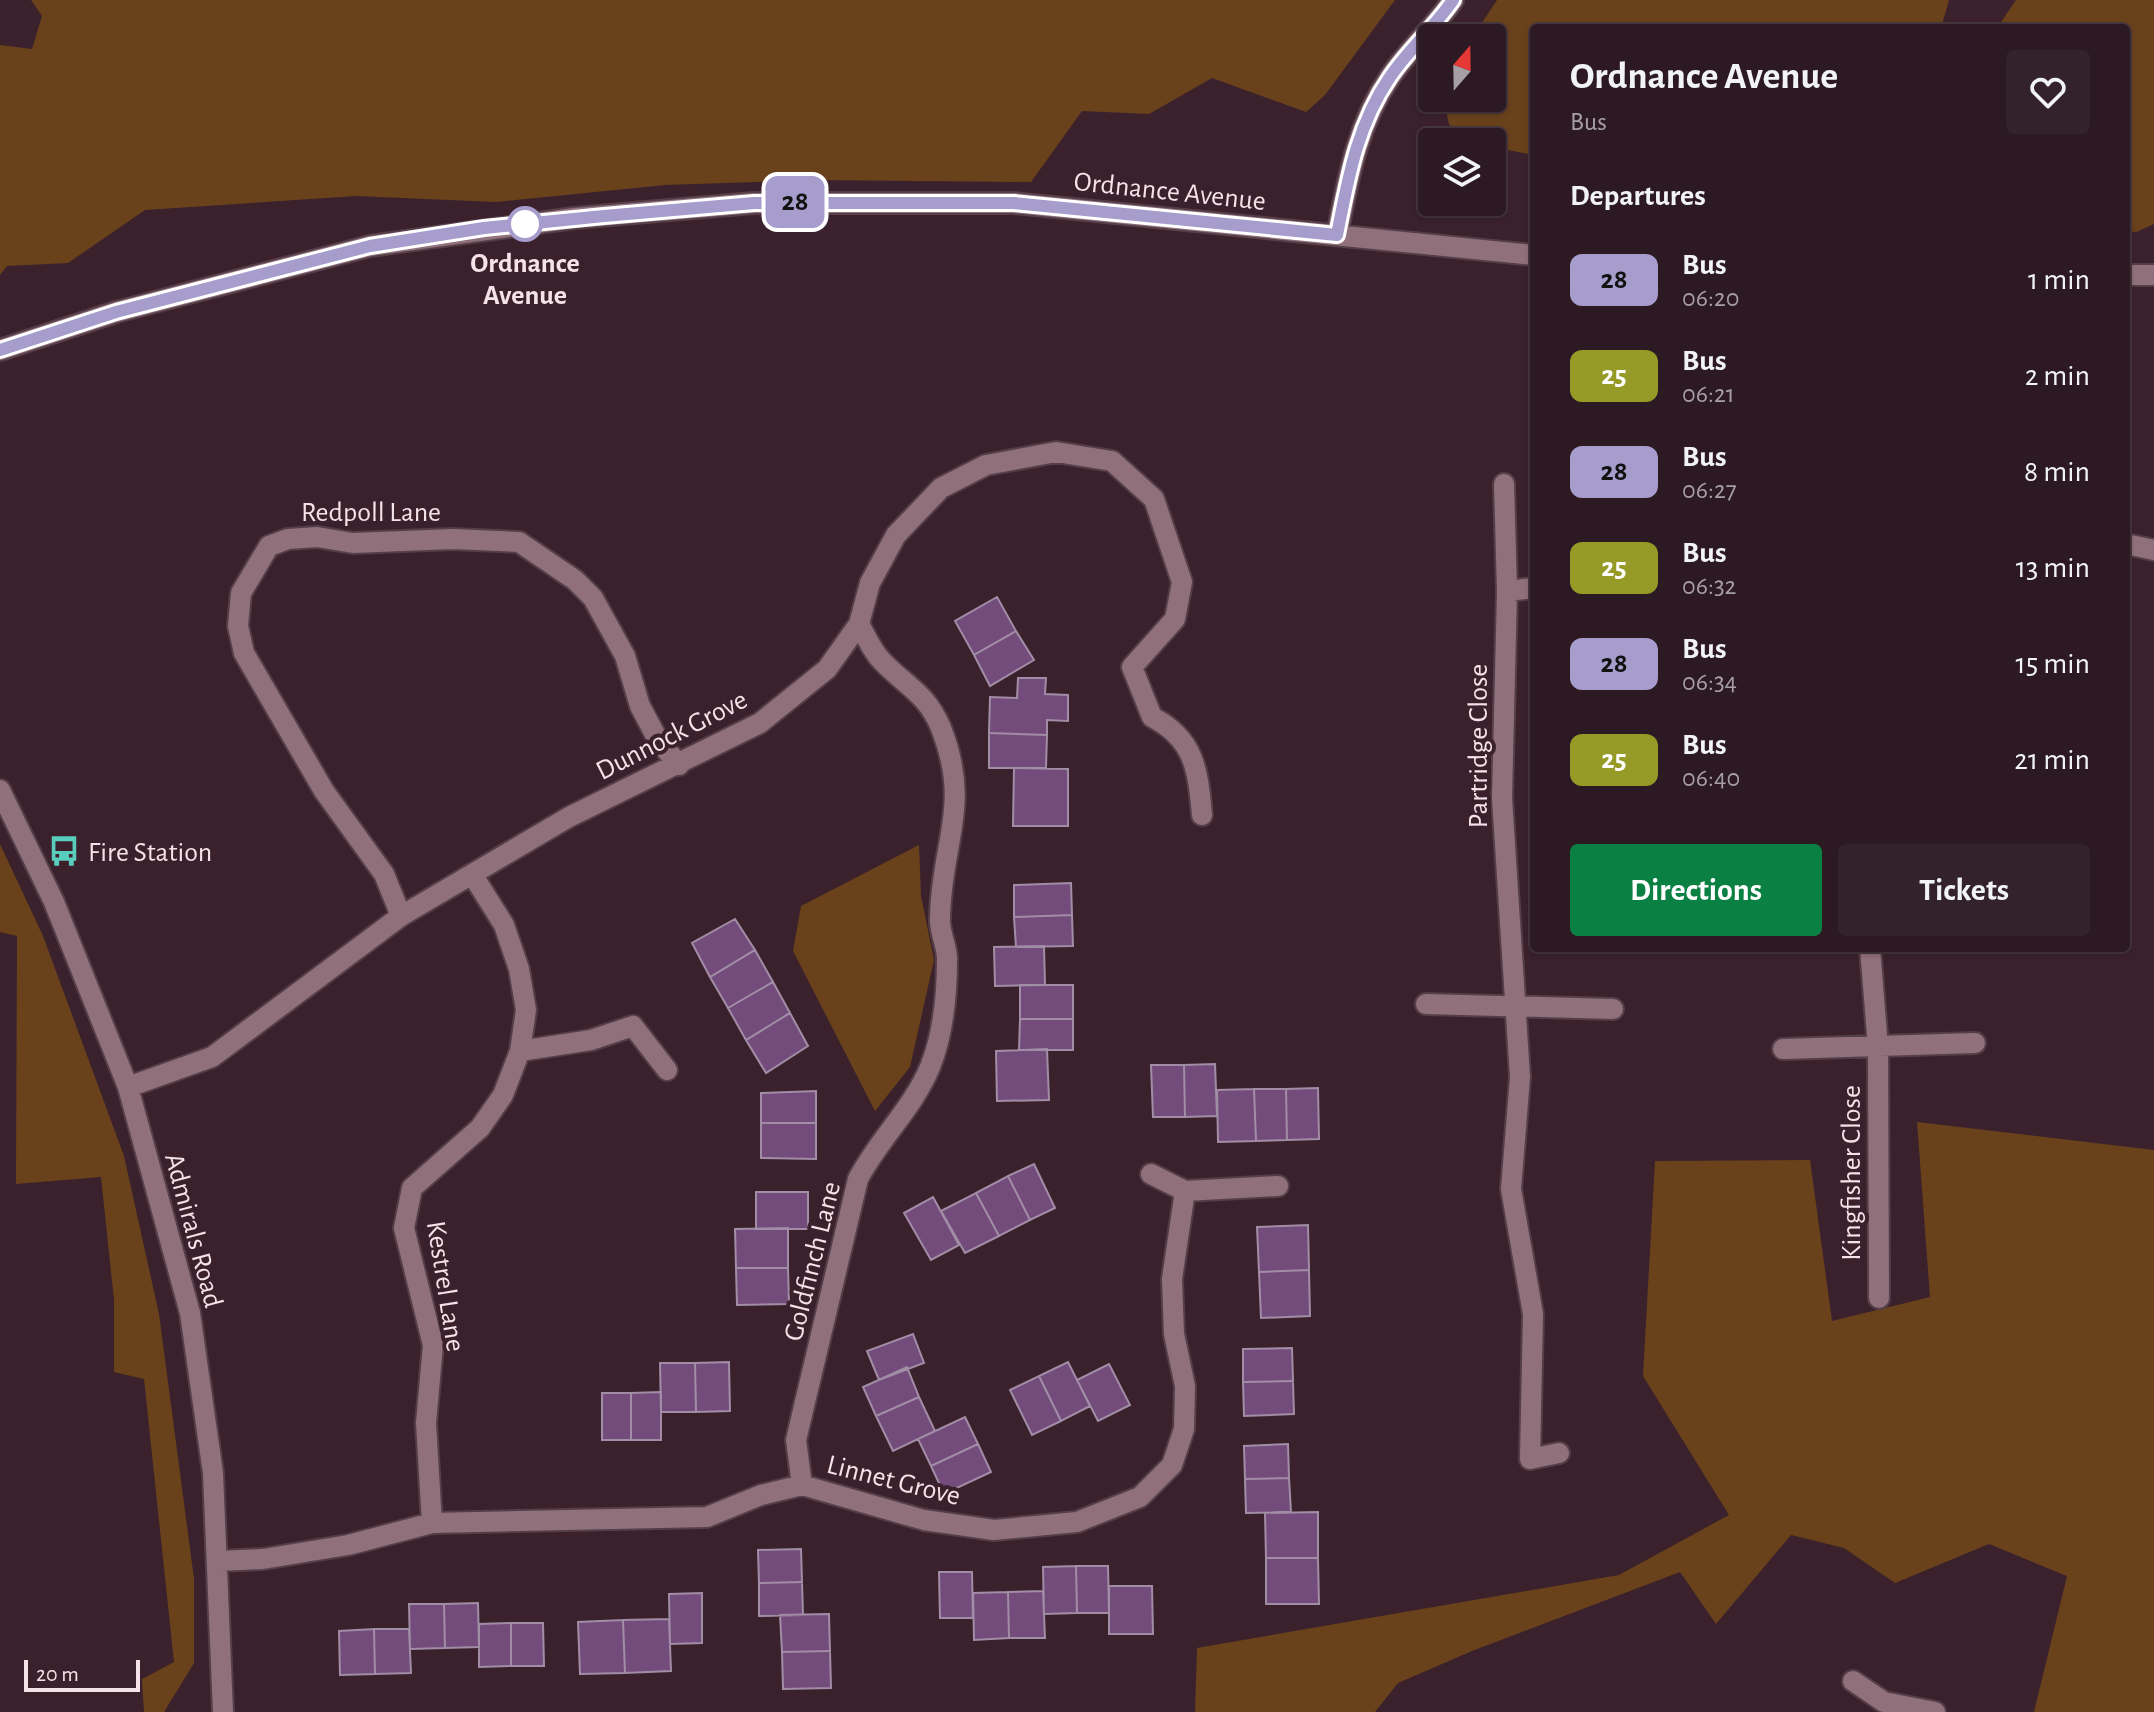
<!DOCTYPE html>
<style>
:root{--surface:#2c1921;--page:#34222a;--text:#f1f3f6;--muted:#a6a0a5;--line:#48383f;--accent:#0b8043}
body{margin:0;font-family:"Alegreya Sans",sans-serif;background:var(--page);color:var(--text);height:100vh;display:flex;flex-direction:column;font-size:30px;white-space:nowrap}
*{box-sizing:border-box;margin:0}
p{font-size:26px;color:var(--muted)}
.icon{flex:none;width:44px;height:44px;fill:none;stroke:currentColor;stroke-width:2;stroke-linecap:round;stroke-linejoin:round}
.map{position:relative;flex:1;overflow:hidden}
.drawer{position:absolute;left:1530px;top:24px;width:600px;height:928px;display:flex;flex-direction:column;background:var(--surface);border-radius:8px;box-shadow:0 2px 6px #0004,0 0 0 2px var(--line)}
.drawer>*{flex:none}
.badge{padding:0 16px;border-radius:12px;font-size:28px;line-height:52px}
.needle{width:52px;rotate:20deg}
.buttons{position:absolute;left:1418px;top:24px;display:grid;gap:16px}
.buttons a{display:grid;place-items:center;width:88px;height:88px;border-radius:8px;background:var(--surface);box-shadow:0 2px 6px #0004,0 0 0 2px var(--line);font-size:40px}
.scale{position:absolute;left:24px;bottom:20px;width:116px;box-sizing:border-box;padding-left:8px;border:4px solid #f5e3e9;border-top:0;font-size:22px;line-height:28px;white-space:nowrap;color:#f5e3e9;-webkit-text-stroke:6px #3b212c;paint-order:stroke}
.map>.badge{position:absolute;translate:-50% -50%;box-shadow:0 0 0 4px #fff}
h2{padding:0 40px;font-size:30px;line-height:72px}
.round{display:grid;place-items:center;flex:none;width:84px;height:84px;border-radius:8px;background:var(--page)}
.overview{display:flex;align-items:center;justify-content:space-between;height:136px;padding:0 40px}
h1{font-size:38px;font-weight:700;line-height:60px}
.action{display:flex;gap:16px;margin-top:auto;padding:16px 40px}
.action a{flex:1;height:92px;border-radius:8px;background:var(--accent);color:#fff;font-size:32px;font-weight:700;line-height:92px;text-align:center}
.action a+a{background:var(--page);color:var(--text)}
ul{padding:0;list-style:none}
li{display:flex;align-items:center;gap:24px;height:96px;padding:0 40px}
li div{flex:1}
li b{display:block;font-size:30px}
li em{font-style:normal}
li .badge{min-width:88px;font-weight:700;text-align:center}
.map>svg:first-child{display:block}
.green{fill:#69421c}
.building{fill:#734c7c;stroke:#a28da6;stroke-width:2}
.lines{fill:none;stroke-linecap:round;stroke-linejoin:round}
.minor-casing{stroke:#543e47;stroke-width:24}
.minor{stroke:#90707b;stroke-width:20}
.line-casing{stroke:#fff;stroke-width:18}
.line{stroke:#a69dcd;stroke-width:12}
.stop-dot{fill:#fff;stroke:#a69dcd;stroke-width:4}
.labels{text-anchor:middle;stroke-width:8;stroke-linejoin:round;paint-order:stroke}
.street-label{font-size:28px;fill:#f5e3e9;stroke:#3b212c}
.stop-label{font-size:28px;font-weight:bold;fill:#f5e3e9;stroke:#3b212c}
.poi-label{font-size:28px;fill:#f5e3e9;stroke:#3b212c;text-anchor:start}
</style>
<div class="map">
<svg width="2154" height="1712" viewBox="0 0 2154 1712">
<rect width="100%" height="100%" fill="#3b212c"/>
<path class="green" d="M 31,0 L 1395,0 L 1325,95 L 1306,112 L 1212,78 L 1149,114 L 1082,111 L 1031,182 L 815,180 L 665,185 L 496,202 L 356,196 L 145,210 L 68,263 L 7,266 L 0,275 L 0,45 L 32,49 L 42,16 Z
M 1497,0 L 1949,0 L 1941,28 L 1534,28 L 1534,155 L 1492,147 L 1492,142 L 1460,139 L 1449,124 L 1443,98 L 1492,98 L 1492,38 L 1472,38 Z
M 2016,0 L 2154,0 L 2154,224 L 2136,232 L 2126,231 L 2126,28 L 1997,28 Z
M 0,844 L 43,936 L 124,1156 L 159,1314 L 194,1579 L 194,1663 L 164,1712 L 144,1712 L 142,1679 L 174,1662 L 144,1379 L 114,1372 L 114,1300 L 101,1177 L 16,1184 L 17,936 L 0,932 Z
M 919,845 L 921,896 L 934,960 L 910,1067 L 875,1111 L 793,951 L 801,906 Z
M 1917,1122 L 2154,1150 L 2154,1712 L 2034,1712 L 2067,1576 L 1989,1544 L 1895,1583 L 1844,1548 L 1791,1535 L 1716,1624 L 1680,1572 L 1472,1651 L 1398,1683 L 1375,1712 L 1195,1712 L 1197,1648 L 1619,1575 L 1729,1515 L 1643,1376 L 1655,1161 L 1810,1160 L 1832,1321 L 1930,1297 Z"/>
<path class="building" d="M 997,597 L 1016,631 L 974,655 L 955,621 Z
M 1016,631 L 1034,660 L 990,686 L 974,655 Z
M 1018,678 L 1046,678 L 1045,694 L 1068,695 L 1068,721 L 1047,720 L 1047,735 L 989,733 L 990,697 L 1017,698 Z
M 989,733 L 1047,735 L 1046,768 L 989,768 Z
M 1014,768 L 1068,769 L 1068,826 L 1013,826 Z
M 1071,883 L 1072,915 L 1014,917 L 1014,885 Z
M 1072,915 L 1073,946 L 1016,947 L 1014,917 Z
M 735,919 L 755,950 L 710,977 L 692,943 Z
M 1044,946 L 1045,985 L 995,986 L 994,947 Z
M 755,950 L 773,982 L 728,1008 L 710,977 Z
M 773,982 L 790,1013 L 746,1040 L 728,1008 Z
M 1020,985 L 1073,985 L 1073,1019 L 1020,1019 Z
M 790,1013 L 808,1046 L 766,1073 L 746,1040 Z
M 1020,1019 L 1073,1019 L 1073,1050 L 1019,1050 Z
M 1047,1049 L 1049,1100 L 997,1101 L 996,1051 Z
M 1215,1064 L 1217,1116 L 1185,1117 L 1184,1065 Z
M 1151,1065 L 1184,1065 L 1185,1117 L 1153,1117 Z
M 1318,1088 L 1319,1139 L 1287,1140 L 1286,1089 Z
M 1254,1089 L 1256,1141 L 1218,1142 L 1217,1090 Z
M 1254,1089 L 1286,1089 L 1287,1140 L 1256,1141 Z
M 816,1091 L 816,1123 L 761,1123 L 761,1093 Z
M 761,1123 L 816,1123 L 816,1159 L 761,1158 Z
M 1034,1164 L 1055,1208 L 1030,1220 L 1008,1176 Z
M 1008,1176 L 1030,1220 L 999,1236 L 976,1193 Z
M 756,1192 L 808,1192 L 808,1229 L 756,1229 Z
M 976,1193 L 999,1236 L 965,1253 L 941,1211 Z
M 933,1197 L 959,1245 L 931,1260 L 904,1213 Z
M 1308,1225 L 1309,1270 L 1259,1272 L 1257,1227 Z
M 788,1228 L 788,1268 L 736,1268 L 735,1229 Z
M 736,1268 L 788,1268 L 789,1304 L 737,1305 Z
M 1309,1270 L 1310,1316 L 1261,1318 L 1259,1272 Z
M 913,1334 L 924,1363 L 879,1380 L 867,1351 Z
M 1292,1348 L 1293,1381 L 1243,1382 L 1243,1349 Z
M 729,1362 L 730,1411 L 696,1412 L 695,1363 Z
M 1068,1362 L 1090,1406 L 1061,1421 L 1039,1376 Z
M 660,1363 L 695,1363 L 696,1412 L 661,1412 Z
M 1109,1364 L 1130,1405 L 1098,1421 L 1077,1380 Z
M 907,1367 L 919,1397 L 876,1416 L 863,1387 Z
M 1039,1376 L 1061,1421 L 1032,1435 L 1010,1390 Z
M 1293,1381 L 1294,1414 L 1244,1416 L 1243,1382 Z
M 661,1392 L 661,1440 L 631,1440 L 631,1393 Z
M 602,1393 L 631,1393 L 631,1440 L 602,1440 Z
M 919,1397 L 935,1431 L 893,1451 L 876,1416 Z
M 965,1417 L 978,1444 L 931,1466 L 918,1439 Z
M 978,1444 L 991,1472 L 944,1494 L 931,1466 Z
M 1288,1444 L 1289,1478 L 1245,1479 L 1244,1446 Z
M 1289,1478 L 1291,1512 L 1246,1513 L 1245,1479 Z
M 1318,1512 L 1318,1558 L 1266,1558 L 1265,1513 Z
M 801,1549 L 802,1582 L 759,1583 L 758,1550 Z
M 1266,1558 L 1318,1558 L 1319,1604 L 1266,1604 Z
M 1076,1566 L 1077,1613 L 1044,1614 L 1043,1567 Z
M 1076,1566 L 1108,1566 L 1109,1613 L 1077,1613 Z
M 939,1572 L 972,1572 L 973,1618 L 940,1618 Z
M 802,1582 L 803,1615 L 759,1616 L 759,1583 Z
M 1109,1586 L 1152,1586 L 1153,1634 L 1109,1634 Z
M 1043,1591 L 1045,1638 L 1009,1638 L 1008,1592 Z
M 1008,1592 L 1009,1638 L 974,1640 L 973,1593 Z
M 702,1593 L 702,1643 L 670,1644 L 669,1594 Z
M 478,1603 L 479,1647 L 445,1648 L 444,1604 Z
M 409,1604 L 444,1604 L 445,1648 L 410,1649 Z
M 829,1614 L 830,1651 L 782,1652 L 780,1615 Z
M 669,1619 L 671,1671 L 625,1673 L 623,1620 Z
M 623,1620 L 625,1673 L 580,1674 L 578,1622 Z
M 511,1623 L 511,1666 L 479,1667 L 479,1624 Z
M 511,1623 L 543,1623 L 544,1666 L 511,1666 Z
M 374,1629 L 375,1674 L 340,1675 L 339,1631 Z
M 374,1629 L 409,1629 L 411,1673 L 375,1674 Z
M 830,1651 L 831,1688 L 783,1689 L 782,1652 Z"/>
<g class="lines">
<defs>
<path id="minor" d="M 1337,235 C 1348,179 1357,125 1390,77 C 1408,50 1434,28 1453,0
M 2126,275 L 2154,275
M 0,350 L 116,312 L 370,246 L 574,218 L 754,203 L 1014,203 L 1534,255
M 1504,484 L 1507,591 L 1502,798 L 1520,1077 L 1511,1189 L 1533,1314 L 1530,1459 L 1559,1453
M 2126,544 L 2154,550
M 1507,591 L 1534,588
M 0,790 L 54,902 L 128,1087 L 190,1313 L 213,1473 L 223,1712
M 401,916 L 384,874 L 324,791 L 244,653 L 238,626 L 241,593 L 269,546 L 288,539 L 317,537 L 353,543 L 453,539 L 519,542 L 575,580 L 593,598 L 625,656 L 640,706 L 658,740 L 679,765
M 1870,948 L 1878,1047 L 1879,1298
M 1426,1004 L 1613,1009
M 1783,1049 L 1975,1043
M 520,1051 L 591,1040 L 633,1026 L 667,1070
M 128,1087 L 212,1057 L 401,916 L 569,817 L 760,723 L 827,669 L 859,624 L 870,583 L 896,535 L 941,488 L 986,465 L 1056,452 L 1112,461 L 1154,499 L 1182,582 L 1175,619 L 1132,667 L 1152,717 C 1195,739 1198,771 1202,815
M 1151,1174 L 1185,1191 L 1278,1186
M 802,1485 L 796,1440 L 858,1179 C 879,1139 913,1108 930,1067 C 943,1035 947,993 947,959 C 947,945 939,932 940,918 C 941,842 972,807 941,728 C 926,692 904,685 881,660 C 872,651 866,636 859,624
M 432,1523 L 426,1423 L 433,1345 L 404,1228 L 412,1188 L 480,1128 L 503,1095 L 520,1051 L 526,1010 L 519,969 L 504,925 L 472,874
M 219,1561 L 263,1559 L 348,1545 L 432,1523 L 707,1517 L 761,1495 L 802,1485 L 924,1520 L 994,1530 L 1077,1522 L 1140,1497 L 1172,1465 L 1184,1429 L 1185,1386 L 1174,1334 L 1172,1279 L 1185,1191
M 1853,1681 L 1884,1702 L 1935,1712"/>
</defs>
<use href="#minor" class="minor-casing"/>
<use href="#minor" class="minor"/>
</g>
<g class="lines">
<defs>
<path id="line" d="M 0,350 L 116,312 L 370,246 L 484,228 L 604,216 L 754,203 L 1014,203 L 1337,235 C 1348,179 1357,125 1390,77 C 1408,50 1434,28 1453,0"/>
</defs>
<use href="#line" class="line-casing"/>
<use href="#line" class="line"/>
</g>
<defs>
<symbol id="bus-bare" viewBox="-9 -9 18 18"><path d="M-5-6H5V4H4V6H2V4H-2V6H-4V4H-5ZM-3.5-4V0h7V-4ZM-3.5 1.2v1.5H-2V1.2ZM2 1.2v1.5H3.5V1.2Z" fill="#59cebf" stroke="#3b212c" stroke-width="2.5" paint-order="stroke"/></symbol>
</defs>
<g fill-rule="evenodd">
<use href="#bus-bare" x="42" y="829" width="44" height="44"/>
</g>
<circle class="stop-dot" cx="525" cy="224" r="16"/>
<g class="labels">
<g class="street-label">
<text transform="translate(1170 190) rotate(6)" y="10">Ordnance Avenue</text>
<text x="371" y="521">Redpoll Lane</text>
<text transform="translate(671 734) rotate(-27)" y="10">Dunnock Grove</text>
<text transform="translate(1477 746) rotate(-90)" y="10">Partridge Close</text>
<text transform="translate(1850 1173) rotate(-90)" y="10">Kingfisher Close</text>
<text transform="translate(195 1230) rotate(75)" y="10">Admirals Road</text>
<text transform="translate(811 1261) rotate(-76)" y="10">Goldfinch Lane</text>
<text transform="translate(447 1286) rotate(81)" y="10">Kestrel Lane</text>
<text transform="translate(894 1479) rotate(14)" y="10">Linnet Grove</text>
</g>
<g class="stop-label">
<text x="525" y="272">Ordnance<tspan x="525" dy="32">Avenue</tspan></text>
</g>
<g class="poi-label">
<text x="88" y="861">Fire Station</text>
</g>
</g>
</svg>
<div class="buttons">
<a><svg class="needle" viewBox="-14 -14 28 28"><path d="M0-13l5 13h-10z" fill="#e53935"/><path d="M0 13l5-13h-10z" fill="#a6a0a5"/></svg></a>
<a><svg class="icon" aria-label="layers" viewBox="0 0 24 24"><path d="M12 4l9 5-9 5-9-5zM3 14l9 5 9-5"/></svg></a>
</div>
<div class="scale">20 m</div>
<b class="badge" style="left:795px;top:202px;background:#a69dcd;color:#111">28</b>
<section class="drawer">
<div class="overview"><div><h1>Ordnance Avenue</h1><p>Bus</p></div><a class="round"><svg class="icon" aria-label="heart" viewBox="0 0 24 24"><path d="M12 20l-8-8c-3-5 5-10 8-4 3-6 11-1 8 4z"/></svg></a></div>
<h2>Departures</h2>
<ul>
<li><span class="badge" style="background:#a69dcd;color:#111">28</span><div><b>Bus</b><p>06:20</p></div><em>1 min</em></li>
<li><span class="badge" style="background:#969a27;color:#fff">25</span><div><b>Bus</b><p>06:21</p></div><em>2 min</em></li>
<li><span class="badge" style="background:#a69dcd;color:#111">28</span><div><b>Bus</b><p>06:27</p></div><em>8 min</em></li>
<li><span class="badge" style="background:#969a27;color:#fff">25</span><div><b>Bus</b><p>06:32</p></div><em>13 min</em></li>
<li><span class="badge" style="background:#a69dcd;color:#111">28</span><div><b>Bus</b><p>06:34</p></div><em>15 min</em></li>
<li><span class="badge" style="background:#969a27;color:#fff">25</span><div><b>Bus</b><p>06:40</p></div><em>21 min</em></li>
</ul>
<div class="action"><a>Directions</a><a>Tickets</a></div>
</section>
</div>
